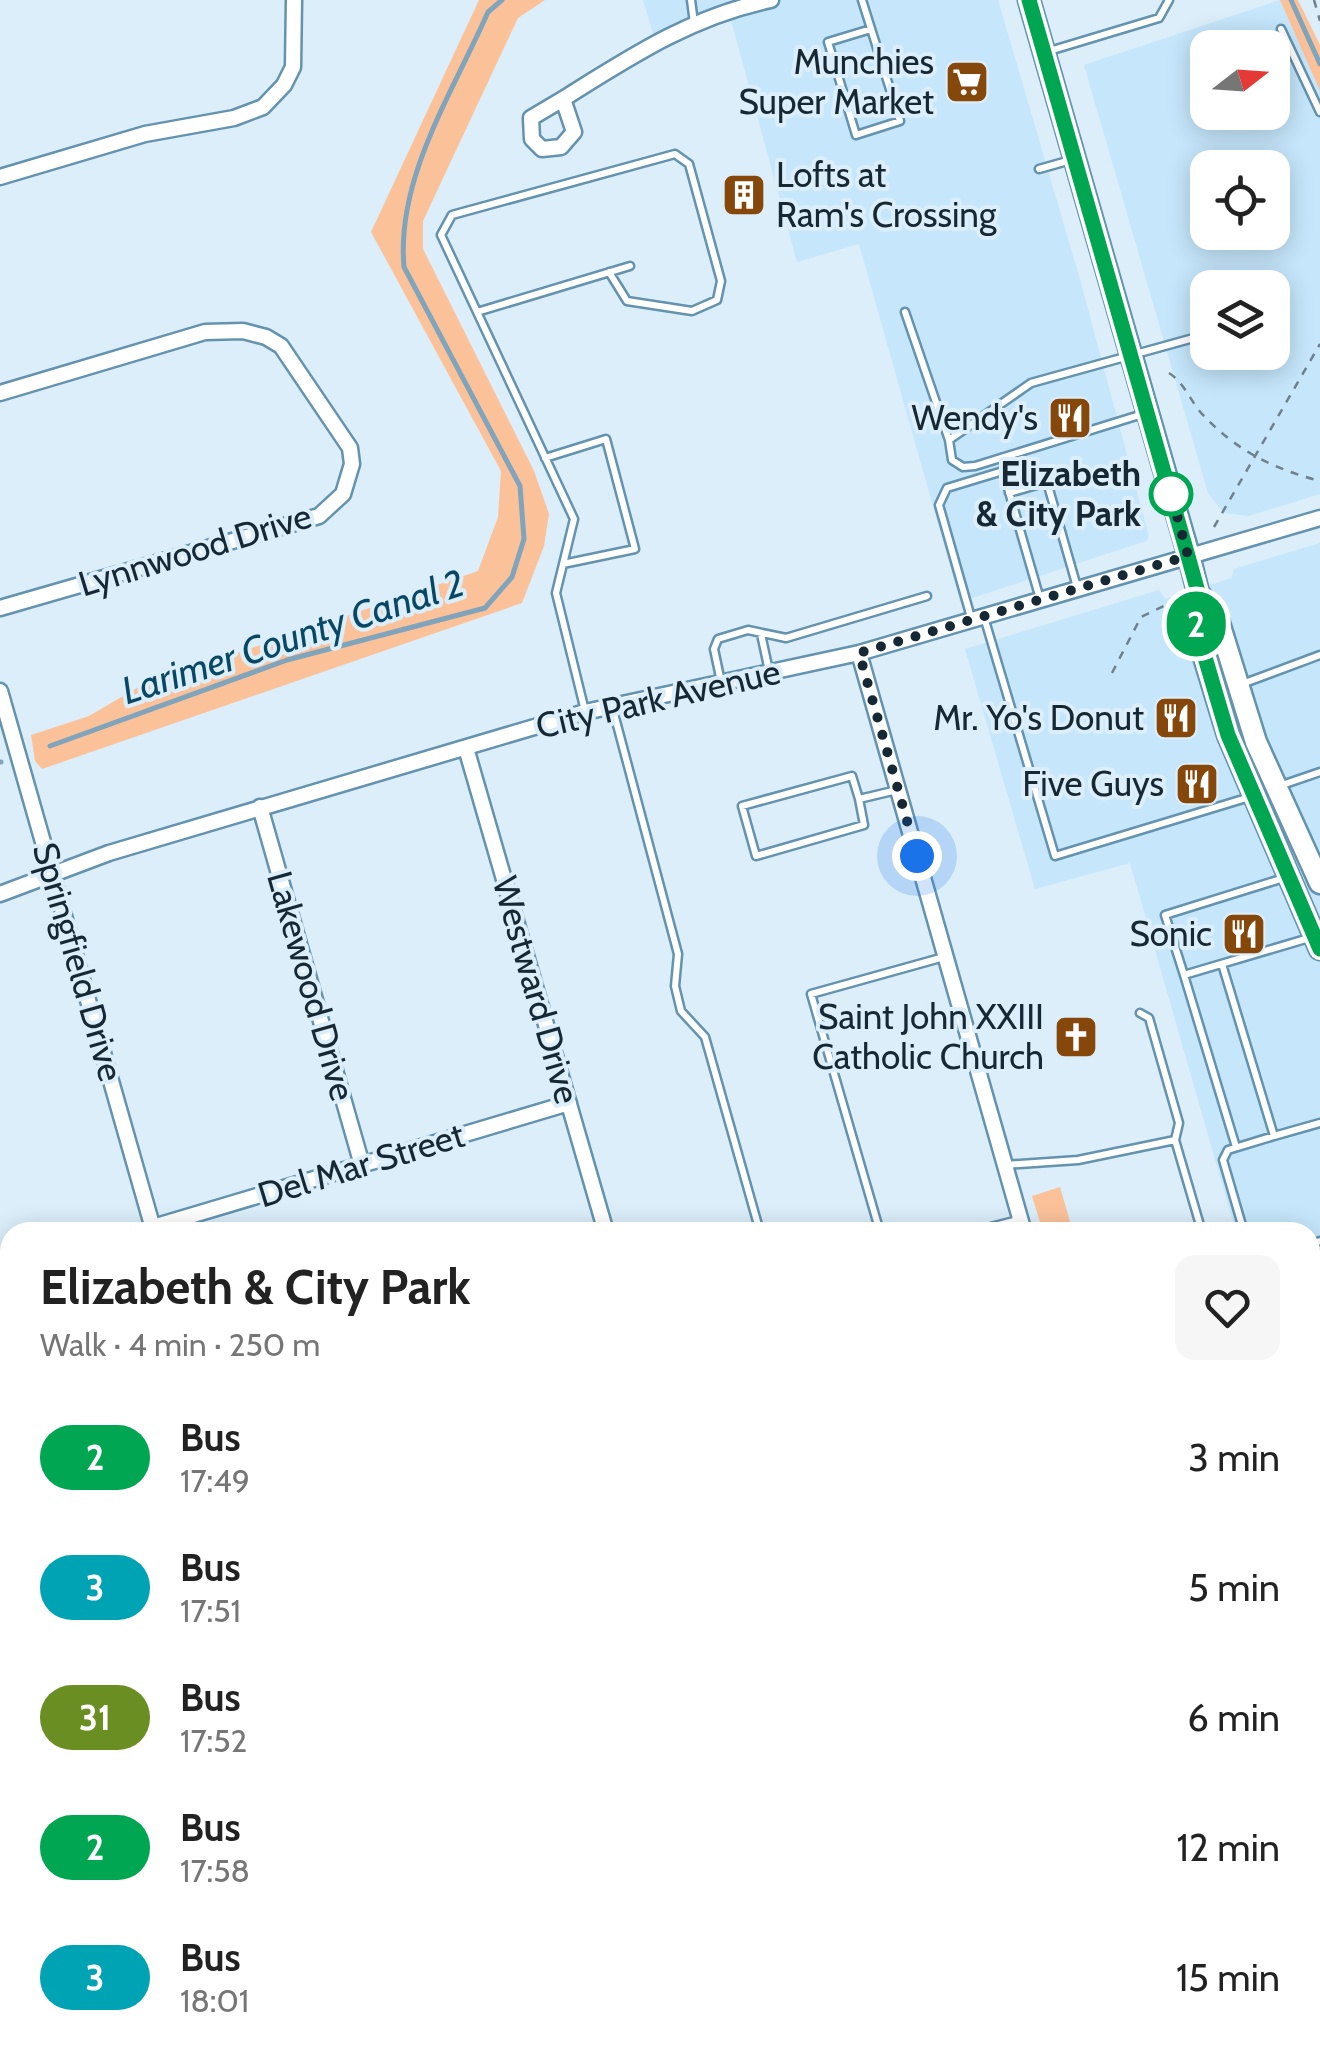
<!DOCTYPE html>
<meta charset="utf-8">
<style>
:root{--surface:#fff;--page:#f6f6f6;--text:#222;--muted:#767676}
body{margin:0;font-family:Cabin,sans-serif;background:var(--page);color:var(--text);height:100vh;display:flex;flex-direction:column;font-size:38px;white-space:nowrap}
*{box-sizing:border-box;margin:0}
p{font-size:32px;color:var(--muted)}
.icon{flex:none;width:55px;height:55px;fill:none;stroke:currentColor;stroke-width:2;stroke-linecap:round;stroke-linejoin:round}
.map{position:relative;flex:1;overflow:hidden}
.side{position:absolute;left:0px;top:1222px;width:1320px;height:842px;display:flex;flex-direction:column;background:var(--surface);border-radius:30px 30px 0 0;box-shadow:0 5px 25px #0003}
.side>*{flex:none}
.badge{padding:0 20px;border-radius:32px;font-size:35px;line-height:65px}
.needle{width:65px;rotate:73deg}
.fabs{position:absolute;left:1190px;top:30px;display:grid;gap:20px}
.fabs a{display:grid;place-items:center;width:100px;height:100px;border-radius:20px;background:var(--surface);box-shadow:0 5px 25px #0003;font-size:50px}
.you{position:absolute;width:50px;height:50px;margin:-25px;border:8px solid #fff;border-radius:50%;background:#1a73e8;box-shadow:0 0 0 15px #1a73e833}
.map>.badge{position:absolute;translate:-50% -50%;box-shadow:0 0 0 5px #fff}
.round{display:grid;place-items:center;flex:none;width:105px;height:105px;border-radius:20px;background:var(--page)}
.overview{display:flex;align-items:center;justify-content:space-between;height:170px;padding:0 40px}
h1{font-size:48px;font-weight:800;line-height:75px}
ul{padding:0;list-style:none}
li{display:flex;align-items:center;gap:30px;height:130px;padding:0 40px}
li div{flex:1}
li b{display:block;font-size:38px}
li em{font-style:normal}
li .badge{min-width:110px;font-weight:700;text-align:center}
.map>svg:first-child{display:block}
.built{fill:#c5e6fb;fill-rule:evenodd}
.green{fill:#fbc29a}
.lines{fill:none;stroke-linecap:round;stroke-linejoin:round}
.stream{stroke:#7fa4bb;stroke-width:5}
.service-casing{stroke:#6493af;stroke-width:11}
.minor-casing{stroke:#6493af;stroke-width:19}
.secondary-casing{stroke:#6493af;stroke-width:25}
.primary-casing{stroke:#6493af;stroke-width:28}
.path{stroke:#6e818d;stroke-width:2.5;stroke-dasharray:8 8;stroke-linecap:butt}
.service{stroke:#fff;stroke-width:6}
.minor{stroke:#fff;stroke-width:14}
.secondary{stroke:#fff;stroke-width:20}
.primary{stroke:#fff;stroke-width:22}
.line-casing{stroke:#fff;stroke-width:22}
.line{stroke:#00a651;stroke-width:15}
.walk{stroke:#152834;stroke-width:10;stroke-dasharray:0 18}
.stop-dot{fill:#fff;stroke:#00a651;stroke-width:5}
.labels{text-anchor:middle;stroke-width:8;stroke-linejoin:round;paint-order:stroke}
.poi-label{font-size:35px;fill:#152834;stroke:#dbeefa;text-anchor:end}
.stop-label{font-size:35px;font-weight:bold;fill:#152834;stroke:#dbeefa;text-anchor:end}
.street-label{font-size:35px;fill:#152834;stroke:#dbeefa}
.water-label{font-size:38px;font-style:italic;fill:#084866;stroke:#dbeefa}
</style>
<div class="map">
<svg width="1320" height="2064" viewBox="0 0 1320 2064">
<rect width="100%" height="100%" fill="#dbeefa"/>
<path class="built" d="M 643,0 L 998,0 L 1081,283 L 1149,537 L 1146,541 L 960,602 L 859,244 L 797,262 L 731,20 L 658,49 Z
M 1280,0 L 1320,91 L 1320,494 L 1249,516 L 1224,513 L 1208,493 L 1084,65 ZM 1208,48 L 1272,48 L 1272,112 L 1208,112 ZM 1208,168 L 1272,168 L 1272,232 L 1208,232 ZM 1208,288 L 1272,288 L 1272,352 L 1208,352 Z
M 1320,543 L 1320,1520 L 1310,1483 L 1310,1232 L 1236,1232 L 1130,863 L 1035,889 L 965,649 L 1159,590 L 1165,599 L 1232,578 L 1234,569 Z
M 1320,1617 L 1320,2064 L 558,2064 L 555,2055 L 1310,2055 L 1310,1620 Z"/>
<path class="green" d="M 479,0 L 545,0 L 518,18 L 423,221 L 423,249 L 534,471 L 549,514 L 544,546 L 522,603 L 42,769 L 35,761 L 31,735 L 89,716 L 140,686 L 478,571 L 498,517 L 501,471 L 371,232 Z
M 1280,0 L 1298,0 L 1320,45 L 1320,91 Z
M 1060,1187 L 1073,1232 L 1043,1232 L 1032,1196 Z
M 1320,1645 L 1320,2064 L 1100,2064 L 1097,2055 L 1310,2055 L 1310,1648 Z"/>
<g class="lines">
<path class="stream" d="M 1291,0 L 1320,64
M 50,746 L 287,660 L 485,608 L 512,577 L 524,539 L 520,486 L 404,267 C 396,178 453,92 488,12 L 502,0
M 0,762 L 1,762"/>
<defs>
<path id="service" d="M 691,0 L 694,23
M 862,0 L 900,121 L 856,135 L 828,42 L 871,29
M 1281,29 L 1320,112
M 1046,52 L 1159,18 L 1169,0
M 1039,169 L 1071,160
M 477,312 L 630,266
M 905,312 L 949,440
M 1146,413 L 975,466 L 963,467 L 952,460 L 949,440 L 1031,383 L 1208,334
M 545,458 L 606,439 L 635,549 L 563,564
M 1009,493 L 1047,482 L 1077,587
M 984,617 L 1055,856 L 1253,796
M 972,621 L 939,505 L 947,488 L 1003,471 L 1040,599
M 761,634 L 769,671
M 721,682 L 714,649 L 718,639 L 748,630 L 786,638 L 927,596
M 1242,684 L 1320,655
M 612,706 L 678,954 L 675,986 L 681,1011 L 705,1037 L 760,1232
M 585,711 L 556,593 L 574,519 L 441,235 L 452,215 L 675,154 L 689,164 L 721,281 L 717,300 L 692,311 L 627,301 L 609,272
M 1279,786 L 1320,772
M 859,799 L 864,825 L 756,856 L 742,806 L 852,776 L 859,799 L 897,790
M 1284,878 L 1165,915 L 1184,975 L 1309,938
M 1222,964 L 1274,1136 L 1320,1123
M 1184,975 L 1236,1147
M 1140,1013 L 1149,1018 L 1179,1123 L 1175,1140
M 1005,1165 L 1078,1160 L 1175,1140 L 1202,1232
M 880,1232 L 811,994 L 944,957
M 971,1232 L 1018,1220
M 1244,1232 L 1223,1160 L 1228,1150 L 1274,1136
M 1310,1244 L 1320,1241
M 1310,1459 L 1320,1493
M 1310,1543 L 1320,1540
M 0,1744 L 10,1746
M 0,1760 L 10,1746
M 83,2055 L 86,2064
M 1069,2055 L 1071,2064
M 340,2064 L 371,2055"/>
<path id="minor" d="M 563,99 C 630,57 692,16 771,0
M 563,99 L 574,132 L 561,147 L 542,149 L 532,139 L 531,118 Z
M 0,177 L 145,134 L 234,118 L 263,107 L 284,85 L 293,67 L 294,0
M 0,393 L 205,332 L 243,331 L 266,337 L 281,346 L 350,448 L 352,464 L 343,494 L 319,516 L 0,608
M 859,653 L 1024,1232
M 0,691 L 154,1232
M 466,748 L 606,1232
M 260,807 L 362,1165
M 0,894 L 109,853 L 585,712 L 859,653 L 1320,518
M 153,1227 L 569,1103
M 0,1598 L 10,1632
M 305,2055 L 307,2064
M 586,2055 L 589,2064"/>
<path id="secondary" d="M 1029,0 L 1189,556 L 1198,592 L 1195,627 L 1228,735 L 1320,949
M 1198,592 L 1219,623 L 1256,742 L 1320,883"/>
<path id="primary" d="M 1310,1578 L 1320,1575
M 1310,1604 L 1320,1601
M 0,1981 L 10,1978"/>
</defs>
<use href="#service" class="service-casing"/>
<use href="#minor" class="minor-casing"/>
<use href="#secondary" class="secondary-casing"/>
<use href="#primary" class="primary-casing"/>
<path class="path" d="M 1314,0 L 1320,21
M 1169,373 C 1185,383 1191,403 1204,416 C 1237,451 1274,469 1320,481
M 1214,527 L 1320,344
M 1112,673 L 1141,617 L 1170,603
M 629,2055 L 632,2064
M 656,2055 L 661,2064
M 995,2055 L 1020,2064
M 1038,2055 L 1041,2064
M 843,2064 L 864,2058
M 866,2064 L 864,2058 L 874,2055"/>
<use href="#service" class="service"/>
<use href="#minor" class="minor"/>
<use href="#secondary" class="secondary"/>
<use href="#primary" class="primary"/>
</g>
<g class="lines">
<defs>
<path id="line" d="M 1029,0 L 1188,556 L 1198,592 L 1196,627 L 1228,735 L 1320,949"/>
</defs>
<use href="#line" class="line-casing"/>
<use href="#line" class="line"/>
<path class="walk" d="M 917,856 L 859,653 L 1188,556 L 1170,490 L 1171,494"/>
</g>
<defs>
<symbol id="supermarket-square" viewBox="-11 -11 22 22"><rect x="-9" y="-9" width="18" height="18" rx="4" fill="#86470b" stroke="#dbeefa"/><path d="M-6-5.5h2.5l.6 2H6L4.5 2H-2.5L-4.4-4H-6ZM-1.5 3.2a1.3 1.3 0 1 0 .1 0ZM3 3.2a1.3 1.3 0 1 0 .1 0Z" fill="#fff"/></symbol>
<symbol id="building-square" viewBox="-11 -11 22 22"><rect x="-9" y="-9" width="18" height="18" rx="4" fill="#86470b" stroke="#dbeefa"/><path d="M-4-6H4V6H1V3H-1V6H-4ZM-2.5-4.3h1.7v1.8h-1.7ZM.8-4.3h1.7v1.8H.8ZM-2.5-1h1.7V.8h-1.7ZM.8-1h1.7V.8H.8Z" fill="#fff"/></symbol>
<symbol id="restaurant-square" viewBox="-11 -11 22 22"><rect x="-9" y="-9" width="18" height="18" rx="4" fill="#86470b" stroke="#dbeefa"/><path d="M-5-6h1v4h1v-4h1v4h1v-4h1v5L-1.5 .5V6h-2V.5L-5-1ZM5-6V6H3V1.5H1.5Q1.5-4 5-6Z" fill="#fff"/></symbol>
<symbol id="church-square" viewBox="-11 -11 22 22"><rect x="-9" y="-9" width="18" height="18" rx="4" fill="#86470b" stroke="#dbeefa"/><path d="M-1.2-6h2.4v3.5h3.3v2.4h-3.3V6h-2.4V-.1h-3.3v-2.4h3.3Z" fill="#fff"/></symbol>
</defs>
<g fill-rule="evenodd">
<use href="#supermarket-square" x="942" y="57" width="50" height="50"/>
<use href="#building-square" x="719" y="170" width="50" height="50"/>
<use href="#restaurant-square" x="1045" y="393" width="50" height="50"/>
<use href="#restaurant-square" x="1151" y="693" width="50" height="50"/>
<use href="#restaurant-square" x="1172" y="759" width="50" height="50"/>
<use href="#restaurant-square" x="1219" y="909" width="50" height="50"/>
<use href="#church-square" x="1051" y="1012" width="50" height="50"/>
</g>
<circle class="stop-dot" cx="1171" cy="494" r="20"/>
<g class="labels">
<g class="poi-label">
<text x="934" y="74">Munchies<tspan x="934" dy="40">Super Market</tspan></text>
<text x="776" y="187" text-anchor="start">Lofts at<tspan x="776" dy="40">Ram's Crossing</tspan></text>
<text x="1038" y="430">Wendy's</text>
<text x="1144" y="730">Mr. Yo's Donut</text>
<text x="1164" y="796">Five Guys</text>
<text x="1212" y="946">Sonic</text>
<text x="1044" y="1029">Saint John XXIII<tspan x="1044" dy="40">Catholic Church</tspan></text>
</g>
<g class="stop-label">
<text x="1141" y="486">Elizabeth<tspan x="1141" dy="40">&amp; City Park</tspan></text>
</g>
<g class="street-label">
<text transform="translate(195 550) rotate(-17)" y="12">Lynnwood Drive</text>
<text transform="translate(658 699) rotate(-13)" y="12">City Park Avenue</text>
<text transform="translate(78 962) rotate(74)" y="12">Springfield Drive</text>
<text transform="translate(311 986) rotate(74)" y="12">Lakewood Drive</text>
<text transform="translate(536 990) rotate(74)" y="12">Westward Drive</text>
<text transform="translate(361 1165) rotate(-17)" y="12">Del Mar Street</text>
</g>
<g class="water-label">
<text transform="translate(293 637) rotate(-18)" y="13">Larimer County Canal 2</text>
</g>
</g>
</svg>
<div class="fabs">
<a><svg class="needle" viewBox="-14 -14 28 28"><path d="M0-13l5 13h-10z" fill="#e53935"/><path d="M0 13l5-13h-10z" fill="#767676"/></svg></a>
<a><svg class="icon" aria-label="locate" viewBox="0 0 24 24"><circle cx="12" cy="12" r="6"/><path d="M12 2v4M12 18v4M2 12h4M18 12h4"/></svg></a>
<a><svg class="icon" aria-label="layers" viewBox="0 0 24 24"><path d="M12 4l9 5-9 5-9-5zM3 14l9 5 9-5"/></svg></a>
</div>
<div class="you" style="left:917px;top:856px"></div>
<b class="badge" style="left:1196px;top:624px;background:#00a651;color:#fff">2</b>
<section class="side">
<div class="overview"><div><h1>Elizabeth &amp; City Park</h1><p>Walk · 4 min · 250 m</p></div><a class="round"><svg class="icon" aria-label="heart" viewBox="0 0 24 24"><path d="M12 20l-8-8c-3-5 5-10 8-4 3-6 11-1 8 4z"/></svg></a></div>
<ul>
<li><span class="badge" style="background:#00a651;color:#fff">2</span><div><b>Bus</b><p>17:49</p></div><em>3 min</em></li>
<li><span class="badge" style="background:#00a3b4;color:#fff">3</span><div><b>Bus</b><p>17:51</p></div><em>5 min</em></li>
<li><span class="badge" style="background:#6b8e23;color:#fff">31</span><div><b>Bus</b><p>17:52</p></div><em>6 min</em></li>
<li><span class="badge" style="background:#00a651;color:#fff">2</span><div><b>Bus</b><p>17:58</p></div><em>12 min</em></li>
<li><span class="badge" style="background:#00a3b4;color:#fff">3</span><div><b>Bus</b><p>18:01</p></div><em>15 min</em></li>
</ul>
</section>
</div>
